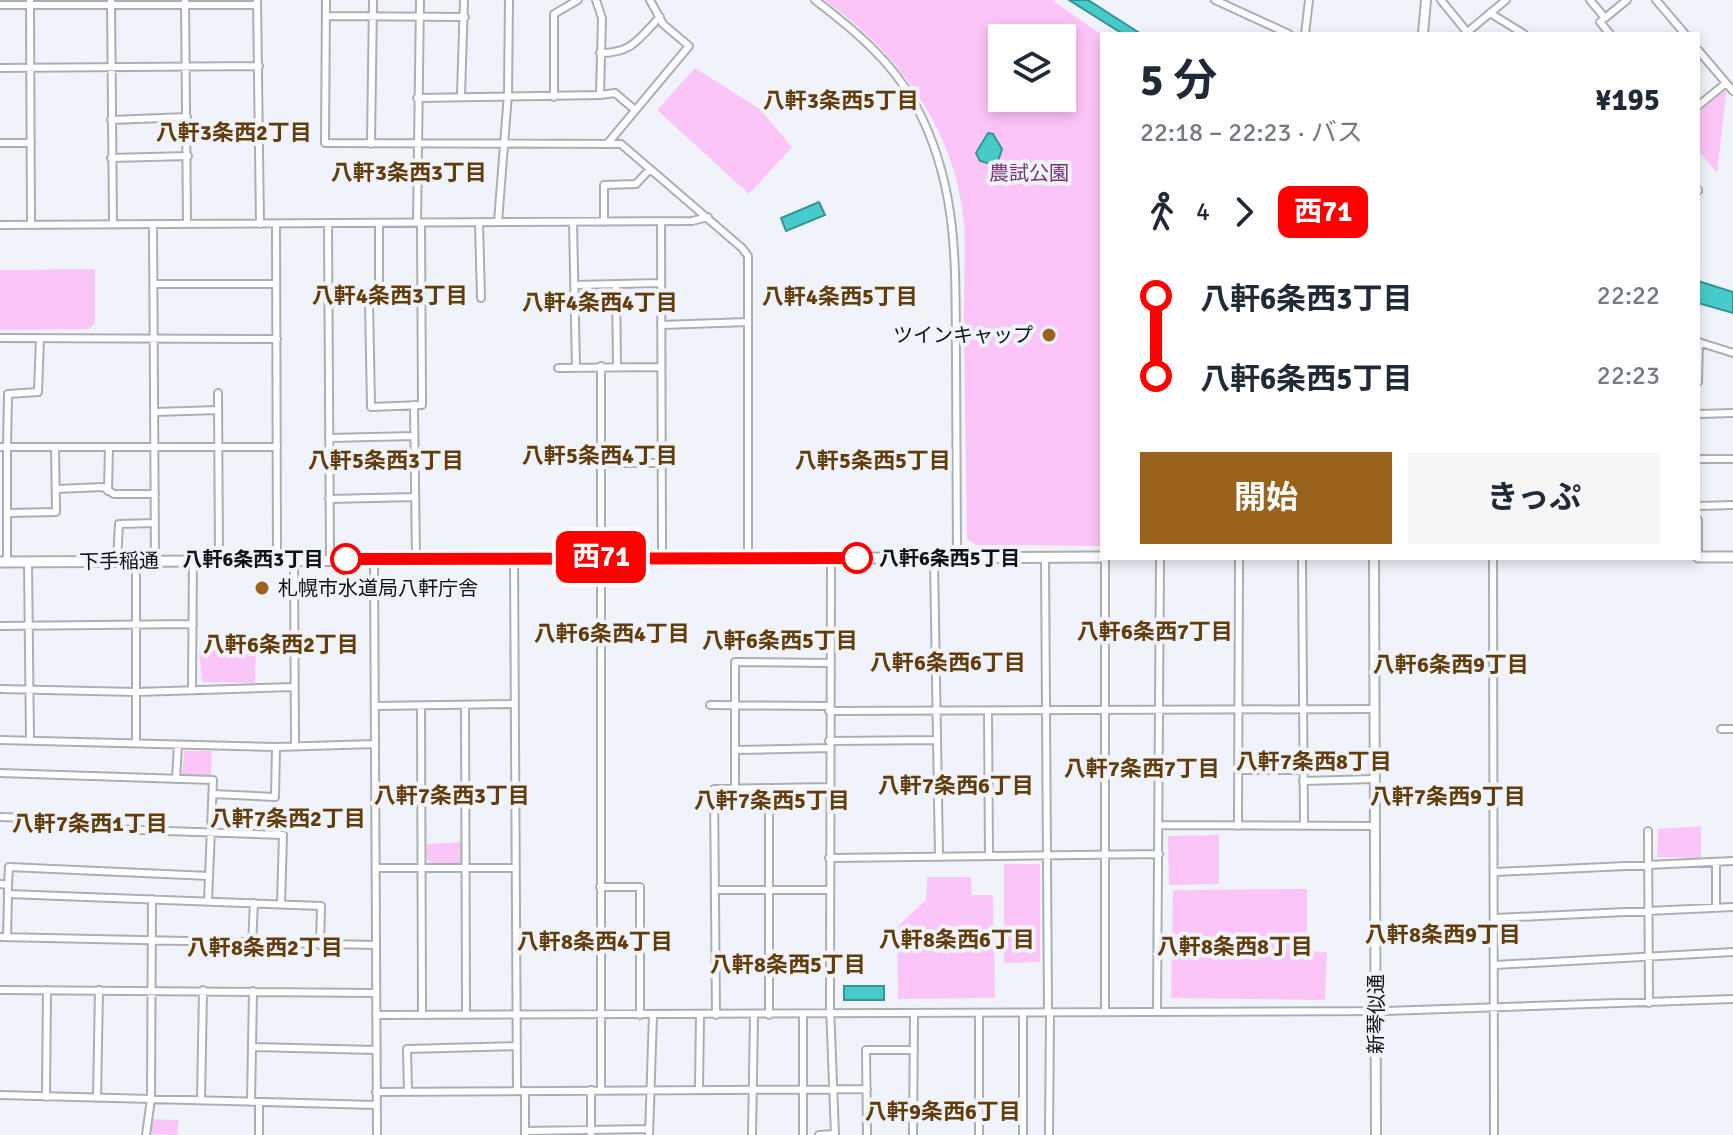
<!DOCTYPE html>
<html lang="ja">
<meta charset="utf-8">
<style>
:root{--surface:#fff;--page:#f6f6f7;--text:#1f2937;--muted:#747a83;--accent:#9a631d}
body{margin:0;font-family:Signika,"Noto Sans JP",sans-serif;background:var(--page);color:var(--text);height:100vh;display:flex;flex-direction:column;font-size:30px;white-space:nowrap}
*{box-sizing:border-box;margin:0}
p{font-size:26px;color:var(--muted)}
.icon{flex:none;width:44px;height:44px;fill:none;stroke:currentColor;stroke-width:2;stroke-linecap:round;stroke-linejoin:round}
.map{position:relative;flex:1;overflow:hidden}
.panel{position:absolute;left:1100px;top:32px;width:600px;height:528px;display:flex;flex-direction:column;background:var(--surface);border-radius:0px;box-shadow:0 4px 12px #0003}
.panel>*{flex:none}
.badge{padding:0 16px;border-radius:12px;font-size:28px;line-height:52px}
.controls{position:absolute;left:988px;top:24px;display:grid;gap:16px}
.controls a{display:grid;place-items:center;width:88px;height:88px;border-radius:0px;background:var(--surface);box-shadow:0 4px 12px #0003;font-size:40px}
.map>.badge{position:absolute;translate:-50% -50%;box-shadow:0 0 0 4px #fff}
.legs{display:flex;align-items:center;gap:12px;height:88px;padding:0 40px;font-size:26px}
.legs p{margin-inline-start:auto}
.head{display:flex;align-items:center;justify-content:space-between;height:136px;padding:0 40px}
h1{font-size:44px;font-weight:700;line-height:60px}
.cta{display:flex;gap:16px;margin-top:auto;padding:16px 40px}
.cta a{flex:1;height:92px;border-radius:0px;background:var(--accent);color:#fff;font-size:32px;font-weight:700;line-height:92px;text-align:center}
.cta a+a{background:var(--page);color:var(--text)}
ul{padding:0 40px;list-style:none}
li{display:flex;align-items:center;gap:28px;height:80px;font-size:30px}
li i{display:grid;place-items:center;width:12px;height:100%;margin:0 10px;background:currentColor}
li i::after{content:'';width:20px;height:20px;margin:-10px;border:6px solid;border-radius:50%;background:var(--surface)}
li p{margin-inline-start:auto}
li:first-child i{background:linear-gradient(#0000 50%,currentColor 0)}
li:last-child i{background:linear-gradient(currentColor 50%,#0000 0)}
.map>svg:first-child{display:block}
.green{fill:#fbc5f8;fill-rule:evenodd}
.water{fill:#46cbca;stroke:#369393;stroke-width:2}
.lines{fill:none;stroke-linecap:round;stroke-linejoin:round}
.minor-casing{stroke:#abafb4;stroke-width:10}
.tertiary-casing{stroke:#abafb4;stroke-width:12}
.secondary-casing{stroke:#abafb4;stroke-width:13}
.minor{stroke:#fff;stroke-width:6}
.tertiary{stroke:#fff;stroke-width:8}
.secondary{stroke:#fff;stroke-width:9}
.line-1-casing{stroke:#fff;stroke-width:18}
.line-1{stroke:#f00;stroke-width:12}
.poi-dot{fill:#9a631d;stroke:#f0f4fa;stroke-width:3}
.stop-1-dot{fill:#fff;stroke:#f00;stroke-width:4}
.labels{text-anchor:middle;stroke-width:8;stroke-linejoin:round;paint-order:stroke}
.park-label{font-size:20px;fill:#7b2f7b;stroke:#f0f4fa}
.poi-label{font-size:20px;fill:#101113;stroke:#f0f4fa;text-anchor:end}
.stop-label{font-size:20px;font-weight:bold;fill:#101113;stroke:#f0f4fa;text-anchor:start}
.street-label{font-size:20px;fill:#101113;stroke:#f0f4fa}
.neighbourhood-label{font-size:22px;font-weight:bold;fill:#623d0b;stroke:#f0f4fa}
</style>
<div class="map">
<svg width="1733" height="1135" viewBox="0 0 1733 1135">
<rect width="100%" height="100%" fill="#f0f4fa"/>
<path class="green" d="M 824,0 L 1052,0 L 1102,35 L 1102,546 L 976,545 L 967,539 C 966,470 965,402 964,333 C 963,297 966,260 964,224 C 957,132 897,51 824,0 ZM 1002,38 L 1062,38 L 1062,98 L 1002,98 Z
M 695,68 L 760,109 L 792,147 L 749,194 L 657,110 Z
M 1725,90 L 1726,95 L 1717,173 L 1698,150 L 1698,113 Z
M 95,269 L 95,323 L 89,329 L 0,330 L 0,270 Z
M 256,650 L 255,683 L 202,682 L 199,651 Z
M 184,751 L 212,751 L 211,776 L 182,775 Z
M 1701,826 L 1701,858 L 1657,857 L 1658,829 Z
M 1219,835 L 1219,884 L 1169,885 L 1168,836 Z
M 462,842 L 462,861 L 458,864 L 430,863 L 427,859 L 427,844 Z
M 1004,864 L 1040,864 L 1040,962 L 1004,963 Z
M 927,877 L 971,877 L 972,895 L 993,895 L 995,998 L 898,999 L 897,927 L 926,900 Z
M 1307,889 L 1307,951 L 1327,952 L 1325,1000 L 1171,998 L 1173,890 Z
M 150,1119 L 179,1120 L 177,1135 L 148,1134 Z"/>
<path class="water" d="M 1069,0 L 1088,0 L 1141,34 L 1123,34 Z
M 988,133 L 993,134 L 1002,149 L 998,161 L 991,164 L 980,161 L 976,153 Z
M 819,202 L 825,215 L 786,231 L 781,218 Z
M 1698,281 L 1733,292 L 1733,313 L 1698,303 Z
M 844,986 L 884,986 L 884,1000 L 844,1000 Z"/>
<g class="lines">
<defs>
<path id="minor" d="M 30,0 L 31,225
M 111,0 L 113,224
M 185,0 L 187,224
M 257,0 L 260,224
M 326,0 L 325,143 L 621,144 L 742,248 L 748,256 L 748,556
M 815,0 C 853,29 892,61 915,104 C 960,187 955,268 956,358 C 956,425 957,492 957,558
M 1215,0 L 1289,34
M 1441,0 L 1467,32
M 1590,0 L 1605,18
M 1656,0 L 1685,34
M 0,5 L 257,5
M 1490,13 L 1524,34
M 326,16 L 465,17
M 1305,34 L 1309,0
M 1465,34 L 1506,0
M 1610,34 L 1600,22 L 1627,0
M 1698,50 L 1733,91
M 600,53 C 633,53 638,39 660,17
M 0,68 L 259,66
M 461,95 L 464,0
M 600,95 L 615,93 L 635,110
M 554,97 L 554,14 L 578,0
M 417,98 L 600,95 L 602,18 L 596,0
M 1698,106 L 1726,83
M 111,120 L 187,117
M 0,143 L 31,143
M 608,143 L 689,46 L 663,24 L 650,0
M 371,144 L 373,0
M 111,158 L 188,156
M 1698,190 L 1698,191
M 661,221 L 662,557
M 498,222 L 508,94 L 509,0
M 573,222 L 576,367
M 604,222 L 604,185 L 636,184 L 650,169
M 379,223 L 379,288 L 369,302 L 371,407 L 422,405 L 421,223
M 417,223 L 420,0
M 479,223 L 481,298
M 153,224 L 155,561
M 276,224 L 277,560
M 328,224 L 330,559
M 0,225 L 692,221 L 708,217
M 154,284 L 276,284
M 616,284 L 617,366
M 574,285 L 661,283
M 661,325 L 748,322
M 0,338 L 277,339
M 1698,342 L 1733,353
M 601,366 L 601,1090
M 558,368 L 661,367
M 1698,382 L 1699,342
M 218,393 L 219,560
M 414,405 L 416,559
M 155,412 L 218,410
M 1698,414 L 1733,413
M 329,438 L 414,436
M 0,447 L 7,447 L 8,394 L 38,392 L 40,338
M 1698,459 L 1733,459
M 600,463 L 661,463
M 56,489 L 103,487 L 114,494 L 155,494
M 108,491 L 109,447
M 329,499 L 415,497
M 1698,506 L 1733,505
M 7,513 L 56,512 L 55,447
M 1698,520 L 1698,557
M 831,557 L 830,1006 L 835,1135
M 514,558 L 517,1091
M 1045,558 L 1048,1012
M 1302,558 L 1304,826
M 1493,558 L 1494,1135
M 294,559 L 295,746
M 374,559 L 377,1135
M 934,559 L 939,857
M 117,561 L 119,524 L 155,523
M 136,561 L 136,741
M 7,562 L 7,447 L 277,447
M 28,562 L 30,740
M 0,626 L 193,624
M 192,688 L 193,560
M 0,689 L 137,692 L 293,687
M 465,705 L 466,1015
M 710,705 L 829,706
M 375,706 L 515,704
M 421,706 L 422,1014
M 829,711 L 1374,709
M 988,711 L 989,856
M 1721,729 L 1733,729
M 0,740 L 276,747 L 375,744
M 829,741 L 937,740
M 735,750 L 829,748
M 1238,770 L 1302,770
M 0,773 L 213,780 L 208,901
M 176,779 L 178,745
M 1303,781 L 1374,779
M 735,789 L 735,662 L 830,663
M 212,794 L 275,797 L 276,747
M 0,817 L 95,820 L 108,829 L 283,835 L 281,904
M 1160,825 L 1375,826
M 1238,826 L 1239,558
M 1648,831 L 1649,1003
M 829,858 L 1159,854
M 1716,862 L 1716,908
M 376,868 L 516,868
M 1495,872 L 1733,861
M 0,884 L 8,885 L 9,867 L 209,876
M 8,885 L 8,894 L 321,906 L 320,945
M 600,887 L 640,887 L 640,1015
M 715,890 L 829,890
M 1495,918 L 1733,907
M 0,937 L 376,945
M 7,937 L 8,894
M 252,944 L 254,903
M 1495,965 L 1733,952
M 0,990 L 376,993
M 1157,1011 L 1160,558
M 1105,1012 L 1105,558
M 979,1013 L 979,1135
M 376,1015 L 1385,1011 L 1733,999
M 716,1015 L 714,789 L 828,787
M 769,1015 L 769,788
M 252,1047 L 376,1050
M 699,1088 L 700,1015
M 591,1090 L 591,1135
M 376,1092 L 867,1089
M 408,1092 L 407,1049 L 517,1046
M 0,1095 L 376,1105
M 46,1097 L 47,990
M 97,1098 L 99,990
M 201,1100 L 203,990
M 251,1102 L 253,991
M 525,1131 L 649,1129
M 146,1135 L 151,1099 L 152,899
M 259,1135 L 259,1102
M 525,1135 L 525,1091
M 649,1135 L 653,1015
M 752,1135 L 754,1015
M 803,1135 L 803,1015
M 819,1135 L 835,1134
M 867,1135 L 866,1050 L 914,1050
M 913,1135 L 914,1014
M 1023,1135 L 1023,1013
M 1049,1135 L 1050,1012"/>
<path id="tertiary" d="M 1423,34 L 1426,0
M 1374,558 L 1376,1135"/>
<path id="secondary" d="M 1698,557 L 1733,557
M 0,562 L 1102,557"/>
</defs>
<use href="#minor" class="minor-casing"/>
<use href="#tertiary" class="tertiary-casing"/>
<use href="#secondary" class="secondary-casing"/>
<use href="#minor" class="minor"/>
<use href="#tertiary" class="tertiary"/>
<use href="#secondary" class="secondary"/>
</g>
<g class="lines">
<defs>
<path id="line-1" d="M 346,559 L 857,558"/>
</defs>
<use href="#line-1" class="line-1-casing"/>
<use href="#line-1" class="line-1"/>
</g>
<g class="poi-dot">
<circle cx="1049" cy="335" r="8"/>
<circle cx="262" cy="588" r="8"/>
</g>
<g class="stop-1-dot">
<circle cx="857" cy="558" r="14"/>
<circle cx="346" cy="559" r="14"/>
</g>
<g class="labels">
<g class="park-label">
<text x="1029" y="180">農試公園</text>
</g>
<g class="poi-label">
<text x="1033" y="342">ツインキャップ</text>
<text x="278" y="595" text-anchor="start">札幌市水道局八軒庁舎</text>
</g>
<g class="stop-label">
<text x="879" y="565">八軒6条西5丁目</text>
<text x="324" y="566" text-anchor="end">八軒6条西3丁目</text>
</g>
<g class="street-label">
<text transform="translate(119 561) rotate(-1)" y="7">下手稲通</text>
<text transform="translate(1376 1014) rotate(-90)" y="7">新琴似通</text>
</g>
<g class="neighbourhood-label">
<text x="841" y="108">八軒3条西5丁目</text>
<text x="234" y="140">八軒3条西2丁目</text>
<text x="409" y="180">八軒3条西3丁目</text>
<text x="390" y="303">八軒4条西3丁目</text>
<text x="840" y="304">八軒4条西5丁目</text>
<text x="600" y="310">八軒4条西4丁目</text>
<text x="600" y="463">八軒5条西4丁目</text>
<text x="386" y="468">八軒5条西3丁目</text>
<text x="873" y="468">八軒5条西5丁目</text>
<text x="1155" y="639">八軒6条西7丁目</text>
<text x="612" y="641">八軒6条西4丁目</text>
<text x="780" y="648">八軒6条西5丁目</text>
<text x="281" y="652">八軒6条西2丁目</text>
<text x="948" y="670">八軒6条西6丁目</text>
<text x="1451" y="672">八軒6条西9丁目</text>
<text x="1314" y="769">八軒7条西8丁目</text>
<text x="1142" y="776">八軒7条西7丁目</text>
<text x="956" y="793">八軒7条西6丁目</text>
<text x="452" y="803">八軒7条西3丁目</text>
<text x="1448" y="804">八軒7条西9丁目</text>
<text x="772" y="808">八軒7条西5丁目</text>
<text x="288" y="826">八軒7条西2丁目</text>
<text x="90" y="831">八軒7条西1丁目</text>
<text x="1443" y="942">八軒8条西9丁目</text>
<text x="957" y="947">八軒8条西6丁目</text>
<text x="595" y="949">八軒8条西4丁目</text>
<text x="1235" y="954">八軒8条西8丁目</text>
<text x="265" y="955">八軒8条西2丁目</text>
<text x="788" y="972">八軒8条西5丁目</text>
<text x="943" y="1119">八軒9条西6丁目</text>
</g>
</g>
</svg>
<div class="controls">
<a><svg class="icon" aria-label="layers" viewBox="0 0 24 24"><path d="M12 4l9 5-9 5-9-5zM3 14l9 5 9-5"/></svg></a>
</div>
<b class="badge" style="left:601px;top:557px;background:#f00;color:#fff">西71</b>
<section class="panel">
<div class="head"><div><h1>5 分</h1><p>22:18 – 22:23 · バス</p></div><b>¥195</b></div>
<div class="legs"><svg class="icon" aria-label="walk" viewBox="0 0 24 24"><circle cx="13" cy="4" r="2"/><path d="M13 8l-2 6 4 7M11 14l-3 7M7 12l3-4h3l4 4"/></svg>4<svg class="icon" aria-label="forward" viewBox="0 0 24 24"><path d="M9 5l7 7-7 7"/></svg><b class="badge" style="background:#f00;color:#fff">西71</b></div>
<ul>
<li><i style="color:#f00"></i><b>八軒6条西3丁目</b><p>22:22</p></li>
<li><i style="color:#f00"></i><b>八軒6条西5丁目</b><p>22:23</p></li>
</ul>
<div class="cta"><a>開始</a><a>きっぷ</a></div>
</section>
</div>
